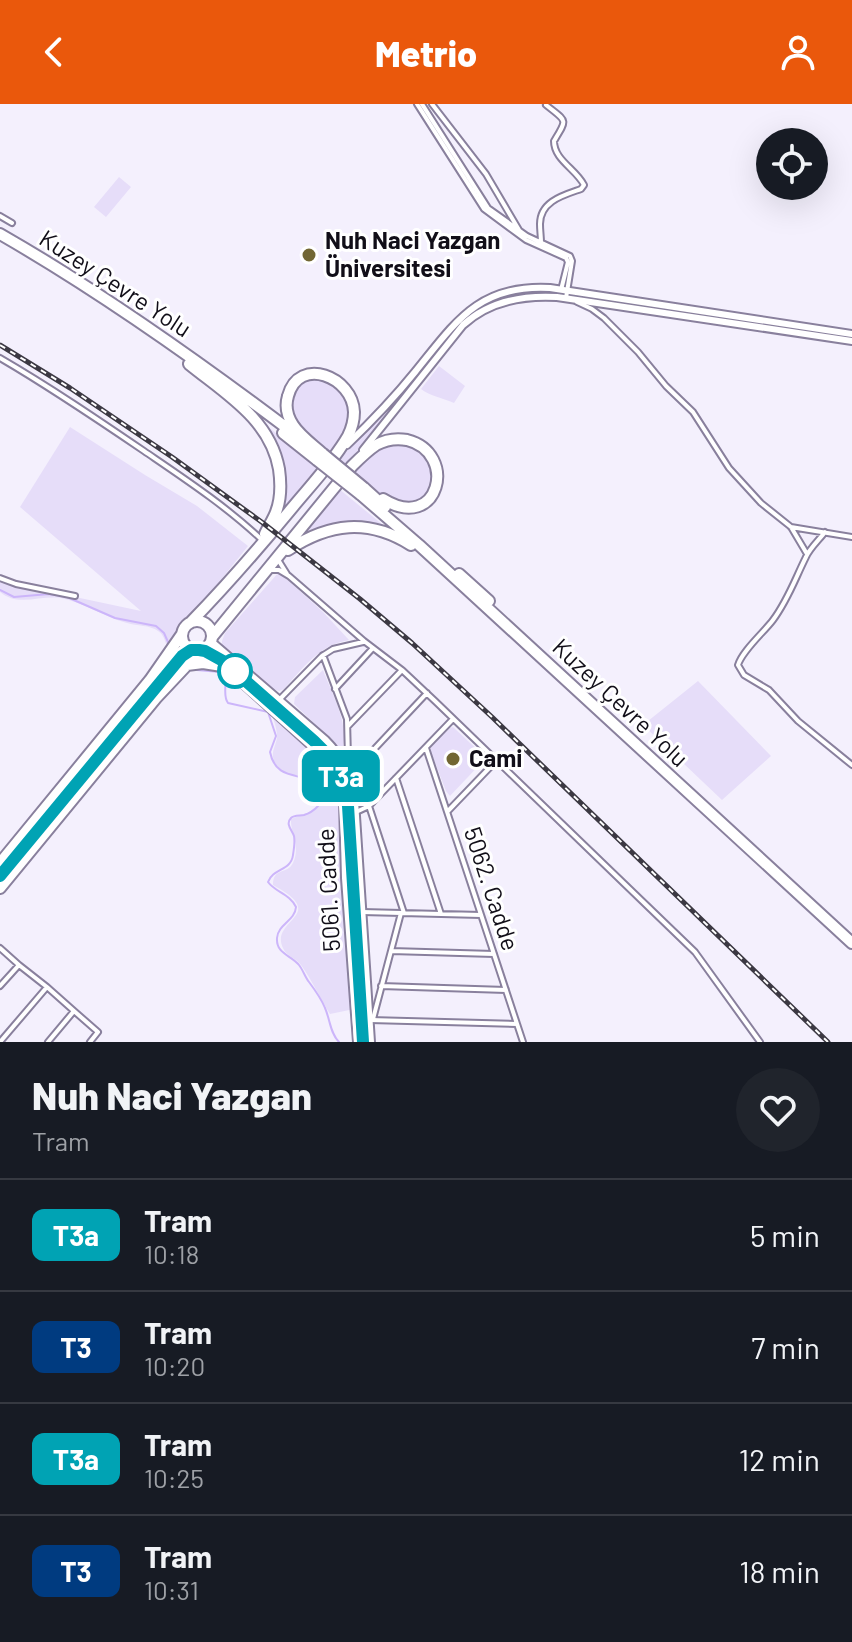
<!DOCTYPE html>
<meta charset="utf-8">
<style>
:root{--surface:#171b24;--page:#20242c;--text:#f1f3f6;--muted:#9ea1a6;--line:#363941;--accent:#ea580c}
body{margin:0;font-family:Barlow,sans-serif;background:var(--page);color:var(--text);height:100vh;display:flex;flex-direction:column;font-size:30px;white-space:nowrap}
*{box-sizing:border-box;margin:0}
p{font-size:26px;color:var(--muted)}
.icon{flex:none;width:44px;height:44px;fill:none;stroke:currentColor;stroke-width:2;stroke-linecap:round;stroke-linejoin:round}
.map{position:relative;height:938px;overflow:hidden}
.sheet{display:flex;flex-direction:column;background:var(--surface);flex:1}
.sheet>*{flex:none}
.badge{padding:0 16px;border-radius:12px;font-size:28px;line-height:52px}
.tools{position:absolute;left:756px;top:24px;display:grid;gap:16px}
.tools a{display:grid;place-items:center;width:72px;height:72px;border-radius:50%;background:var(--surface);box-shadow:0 8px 32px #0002;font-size:40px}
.map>.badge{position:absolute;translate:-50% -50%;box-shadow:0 0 0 4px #fff}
.round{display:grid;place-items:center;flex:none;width:84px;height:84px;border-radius:42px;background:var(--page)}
.headline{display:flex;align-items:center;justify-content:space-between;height:136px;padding:0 32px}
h1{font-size:38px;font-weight:800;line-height:60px}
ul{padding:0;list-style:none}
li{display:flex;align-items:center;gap:24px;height:112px;padding:0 32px;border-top:2px solid var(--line)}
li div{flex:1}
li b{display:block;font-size:30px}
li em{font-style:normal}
li .badge{min-width:88px;font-weight:700;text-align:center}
header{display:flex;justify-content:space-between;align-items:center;height:104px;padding:0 32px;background:var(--accent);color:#fff;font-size:36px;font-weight:800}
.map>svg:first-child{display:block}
.green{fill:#e6ddf9}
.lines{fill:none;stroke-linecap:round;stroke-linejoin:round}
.stream{stroke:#ccb5fa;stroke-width:2}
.minor-casing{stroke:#89809d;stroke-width:8}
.tertiary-casing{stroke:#89809d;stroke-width:10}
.trunk-casing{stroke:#89809d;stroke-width:14}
.minor{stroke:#fff;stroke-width:4}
.tertiary{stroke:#fff;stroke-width:6}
.trunk{stroke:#fff;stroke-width:10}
.tram{stroke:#3c3943;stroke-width:2}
.rail-casing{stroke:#3c3943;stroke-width:5}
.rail{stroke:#fff;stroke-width:2;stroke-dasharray:6;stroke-linecap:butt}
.trunk-bridge-casing{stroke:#89809d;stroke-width:14;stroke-linecap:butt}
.trunk-bridge{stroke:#fff;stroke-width:10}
.line-casing{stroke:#fff;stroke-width:18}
.line{stroke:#00a3b4;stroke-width:12}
.poi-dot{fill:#716633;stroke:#fff;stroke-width:3}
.stop-dot{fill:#fff;stroke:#00a3b4;stroke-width:4}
.labels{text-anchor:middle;stroke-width:6;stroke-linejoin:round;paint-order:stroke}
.poi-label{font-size:24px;font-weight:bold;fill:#110e18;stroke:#fff;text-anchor:start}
.street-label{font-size:24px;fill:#110e18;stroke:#fff}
</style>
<header><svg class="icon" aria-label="back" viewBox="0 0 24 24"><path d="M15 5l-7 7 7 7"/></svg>Metrio<svg class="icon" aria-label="person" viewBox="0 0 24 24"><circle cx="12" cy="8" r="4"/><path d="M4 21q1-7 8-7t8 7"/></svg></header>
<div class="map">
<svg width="852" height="938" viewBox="0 0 852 938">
<rect width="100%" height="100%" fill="#f4f0fd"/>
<path class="green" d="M 119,73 L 131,83 L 106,113 L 94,103 Z
M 450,229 L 452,231 L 348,362 L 338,353 L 379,316 Z
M 439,262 L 465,282 L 454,299 C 443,294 430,292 421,285 Z
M 322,272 L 345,288 L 352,316 L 330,352 C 304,330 276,313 301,278 Z
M 266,321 L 321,366 L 278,420 L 283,396 L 264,322 Z
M 70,323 L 145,371 L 197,402 L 248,442 L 167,543 C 165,537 164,531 158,527 C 150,521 137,522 127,519 C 105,513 85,499 61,494 C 41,491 17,503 0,488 L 0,477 L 141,507 L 20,403 Z
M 390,339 L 415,341 L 433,361 L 433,387 L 413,403 L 382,394 L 352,370 C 363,357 373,345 390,339 Z
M 339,385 L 383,421 C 347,413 326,422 296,438 Z
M 279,468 L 323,508 L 349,536 C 319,541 303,564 284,585 L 279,587 L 273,585 L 222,544 L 222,537 L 225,529 Z
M 323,566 C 332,590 350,620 342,646 L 294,600 L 295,593 Z
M 698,577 L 771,652 L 722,696 L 643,621 Z
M 271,604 L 328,654 L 335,665 L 343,685 L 348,731 L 359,904 L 330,910 C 320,894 312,876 301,861 C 296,854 286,852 283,844 C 269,815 331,812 273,781 C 273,763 287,771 293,759 C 301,742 290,729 291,715 C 305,709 323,707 327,690 C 317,665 286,679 275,659 C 270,649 275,644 277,634 C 278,626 272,613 271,604 Z
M 453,623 L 484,652 L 485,655 L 450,692 L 446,687 L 430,646 L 431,643 L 450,624 Z"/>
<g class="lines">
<path class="stream" d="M 0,486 L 14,493 L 49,490 L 67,493 L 115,514 L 156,522 L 164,529 L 168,538
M 197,566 L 220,568 L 224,571 C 228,580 222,591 228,599 L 268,608 L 276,632 L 270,648 C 277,683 311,663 325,689 C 324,698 314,708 304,711 C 300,712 294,711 291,714 C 285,720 292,726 294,732 C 295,737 294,745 293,751 C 291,767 273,764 268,778 C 275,788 290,790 296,803 C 295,817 278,820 277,834 C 276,850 291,851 299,861 C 303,866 305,873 309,878 C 315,886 321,894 325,904 C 330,915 330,929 339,938"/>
<defs>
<path id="minor" d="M 417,0 L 484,105 L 526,136 L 566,154 L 568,158 L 561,186
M 422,0 L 488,104 L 527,132 L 570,152 L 572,157 L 566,194
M 432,0 L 486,70 L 519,126
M 0,112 L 12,119
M 541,139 C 541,132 540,127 540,120 C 540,97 564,91 581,85 L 584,81 C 576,65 554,56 554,37 C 568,14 567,18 546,1
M 577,198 L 592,205 L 604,214 L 638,248 L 666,282 L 693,308 L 729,364 L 761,399 L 791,423 L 807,450
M 0,254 C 50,283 97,315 144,347 C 185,375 226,402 262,436
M 791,423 L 852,433
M 825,428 C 819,436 810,444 806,453 C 795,475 788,496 773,516 C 764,528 742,547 738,561 L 744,571 L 769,586 L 798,617 L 852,661
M 277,454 L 287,470
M 270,466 L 279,466 L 289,472 L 364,537 L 402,566 L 435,597 L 695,848 L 760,938
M 0,474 L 16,480 L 75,492
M 323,551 L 347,615 L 348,654 L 350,660 L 355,665
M 335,585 L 373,544
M 279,596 L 322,552 L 333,545 L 363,538
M 348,622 L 402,566
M 426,644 L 523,938
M 349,672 L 427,589
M 396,674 L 441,810
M 369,702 L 404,809
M 448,707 L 496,657
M 356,708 L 369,702 L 453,615
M 362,808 L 481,811
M 0,844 L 19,861
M 391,847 L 494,850
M 0,882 L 19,861 L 47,883
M 381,882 L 506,886
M 373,915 L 401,809
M 370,916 L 517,920
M 0,938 L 47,883 L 74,907
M 48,938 L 74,907 L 98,928 L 90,938"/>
<path id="tertiary" d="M 347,341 C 371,318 394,294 415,268 C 455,219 478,180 550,184 L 852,230
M 363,346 L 463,221 C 489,197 522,191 557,193 L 852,237
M 211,537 L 326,636 C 343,653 352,673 355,697 L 371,938
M 204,545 L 319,649 L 336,672 L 343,698 L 345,774 L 357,938"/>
<path id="trunk" d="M 0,130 C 103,189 201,259 296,331
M 189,260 C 226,290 270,315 279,365 C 281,379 281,395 276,408 C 273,416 268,423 265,430
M 283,329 L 317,356
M 364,384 L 385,403
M 360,390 L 419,441 L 852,839
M 288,446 C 329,419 368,414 411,441
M 459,470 L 489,497
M182 532a15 15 0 1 1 30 0a15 15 0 1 1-30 0Z
M 190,519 C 226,482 259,444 292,404 C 311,381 333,358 348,332 C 352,324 354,317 354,308 C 353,273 299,251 288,292 C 285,302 287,312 293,321 C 300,332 313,341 323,350
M 212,533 L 352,362 C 359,355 367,347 376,341 C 385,336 396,334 407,336 C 459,349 439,430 383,395
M 187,561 L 203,559 L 222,562
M 0,759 L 150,576 L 182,530
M 0,784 L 156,594 L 187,561 L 198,547"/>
</defs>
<use href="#minor" class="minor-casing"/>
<use href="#tertiary" class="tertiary-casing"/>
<use href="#trunk" class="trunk-casing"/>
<use href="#minor" class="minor"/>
<use href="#tertiary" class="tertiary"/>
<use href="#trunk" class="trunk"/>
<path class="tram" d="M 0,769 L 182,548 C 198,540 210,547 224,556 L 324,644 C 339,662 347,678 351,701 L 361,899 L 365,938"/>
<defs>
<path id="rail" d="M 0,241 L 70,284 L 172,353 L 263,419 L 360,495 L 412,539 L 492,613 L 828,938"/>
</defs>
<use href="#rail" class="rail-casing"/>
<use href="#rail" class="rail"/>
<defs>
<path id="trunk-bridge" d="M 323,350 L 364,384
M 317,356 L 360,390"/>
</defs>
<use href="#trunk-bridge" class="trunk-bridge-casing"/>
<use href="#trunk-bridge" class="trunk-bridge"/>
</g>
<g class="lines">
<defs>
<path id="line" d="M 0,772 L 182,552 L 191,546 L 199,546 L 205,547 L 223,557 L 314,637 L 331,654 L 341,670 L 348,702 L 363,938"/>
</defs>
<use href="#line" class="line-casing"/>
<use href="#line" class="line"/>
</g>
<g class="poi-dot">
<circle cx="309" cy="151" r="8"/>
<circle cx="453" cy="655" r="8"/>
</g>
<circle class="stop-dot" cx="235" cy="567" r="16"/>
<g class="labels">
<g class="poi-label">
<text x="325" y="145">Nuh Naci Yazgan<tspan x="325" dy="28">Üniversitesi</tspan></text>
<text x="469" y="663">Cami</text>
</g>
<g class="street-label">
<text transform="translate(115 180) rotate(33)" y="8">Kuzey Çevre Yolu</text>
<text transform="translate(620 599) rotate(43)" y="8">Kuzey Çevre Yolu</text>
<text transform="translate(491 785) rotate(72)" y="8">5062. Cadde</text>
<text transform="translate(329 786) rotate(-93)" y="8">5061. Cadde</text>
</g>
</g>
</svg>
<div class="tools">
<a><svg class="icon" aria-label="locate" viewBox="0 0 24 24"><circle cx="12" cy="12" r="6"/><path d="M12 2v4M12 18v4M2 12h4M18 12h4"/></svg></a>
</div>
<b class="badge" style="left:341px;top:672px;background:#00a3b4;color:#fff">T3a</b>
</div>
<section class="sheet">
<div class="headline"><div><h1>Nuh Naci Yazgan</h1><p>Tram</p></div><a class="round"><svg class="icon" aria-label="heart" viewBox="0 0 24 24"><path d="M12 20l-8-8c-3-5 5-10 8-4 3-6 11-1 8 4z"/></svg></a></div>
<ul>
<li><span class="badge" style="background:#00a3b4;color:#fff">T3a</span><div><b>Tram</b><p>10:18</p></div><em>5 min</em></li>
<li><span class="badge" style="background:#003b80;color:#fff">T3</span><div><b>Tram</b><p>10:20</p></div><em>7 min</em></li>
<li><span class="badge" style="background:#00a3b4;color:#fff">T3a</span><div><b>Tram</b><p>10:25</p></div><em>12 min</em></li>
<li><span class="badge" style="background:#003b80;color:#fff">T3</span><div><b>Tram</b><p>10:31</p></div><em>18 min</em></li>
</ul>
</section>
